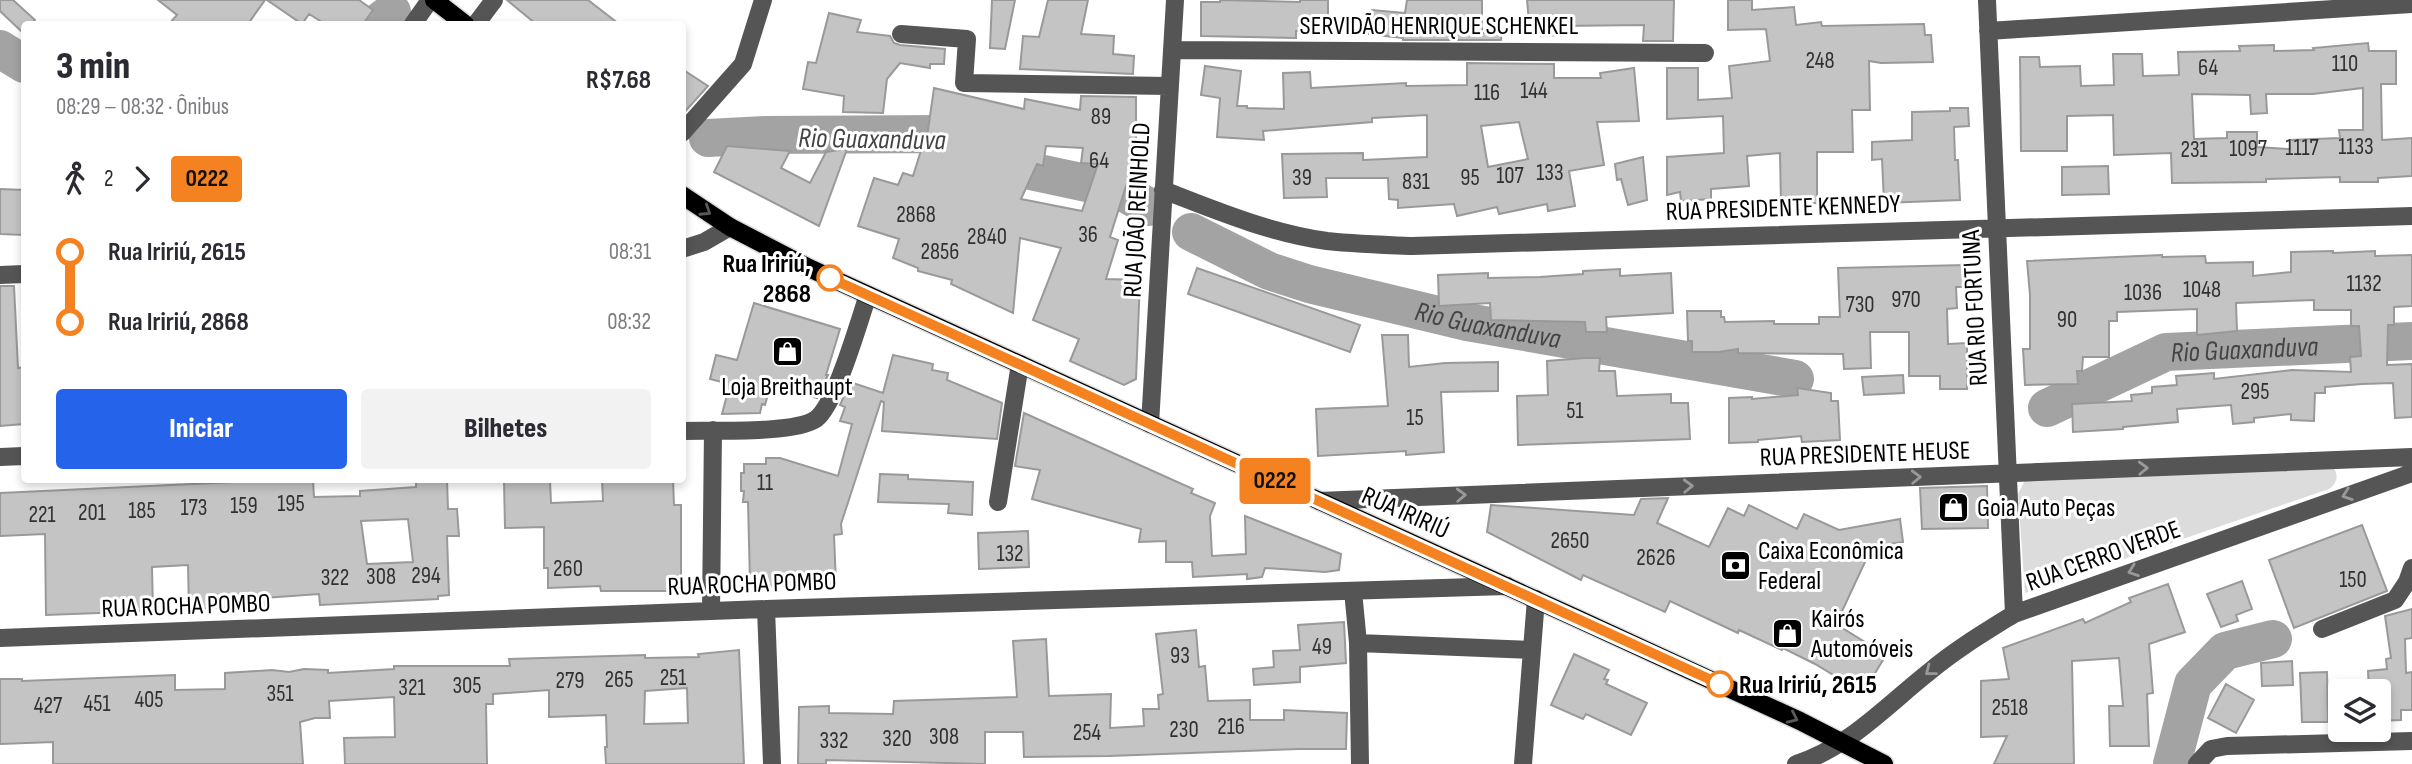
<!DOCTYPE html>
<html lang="pt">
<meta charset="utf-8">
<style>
:root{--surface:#fff;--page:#f2f2f3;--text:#2b2b33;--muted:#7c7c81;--accent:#2563eb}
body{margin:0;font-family:"Sofia Sans Condensed",sans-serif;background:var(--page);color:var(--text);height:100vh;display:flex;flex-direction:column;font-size:26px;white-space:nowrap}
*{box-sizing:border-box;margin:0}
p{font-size:23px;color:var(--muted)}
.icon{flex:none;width:38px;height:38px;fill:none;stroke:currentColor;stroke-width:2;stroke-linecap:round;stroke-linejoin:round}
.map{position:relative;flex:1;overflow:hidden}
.side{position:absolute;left:21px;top:21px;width:665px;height:462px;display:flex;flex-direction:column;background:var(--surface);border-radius:7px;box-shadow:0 4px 10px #0003}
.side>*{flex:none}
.badge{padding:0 14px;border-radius:5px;font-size:24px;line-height:46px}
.fabs{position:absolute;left:2328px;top:679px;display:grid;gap:14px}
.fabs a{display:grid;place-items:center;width:63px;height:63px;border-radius:7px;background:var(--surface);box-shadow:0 4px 10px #0003;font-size:35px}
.map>.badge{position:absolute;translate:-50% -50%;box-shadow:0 0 0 4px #fff}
.legs{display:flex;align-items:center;gap:10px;height:77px;padding:0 35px;font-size:23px}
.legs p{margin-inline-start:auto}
.summary{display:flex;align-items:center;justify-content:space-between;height:119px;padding:0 35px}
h1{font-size:38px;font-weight:800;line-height:52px}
.button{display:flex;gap:14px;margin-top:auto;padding:14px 35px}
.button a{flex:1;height:80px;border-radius:7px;background:var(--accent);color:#fff;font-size:28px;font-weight:800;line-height:80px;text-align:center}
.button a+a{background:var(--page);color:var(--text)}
ul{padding:0 35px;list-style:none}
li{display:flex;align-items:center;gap:24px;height:70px;font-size:26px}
li i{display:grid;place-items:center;width:10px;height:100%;margin:0 9px;background:currentColor}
li i::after{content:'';width:18px;height:18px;margin:-9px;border:5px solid;border-radius:50%;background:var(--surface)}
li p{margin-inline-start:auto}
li:first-child i{background:linear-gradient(#0000 50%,currentColor 0)}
li:last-child i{background:linear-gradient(currentColor 50%,#0000 0)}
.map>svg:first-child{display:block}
.green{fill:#dcdcdc}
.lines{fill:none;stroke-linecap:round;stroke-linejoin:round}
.river{stroke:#a3a3a3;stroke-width:38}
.building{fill:#c4c4c4;stroke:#999;stroke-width:2;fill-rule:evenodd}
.major-casing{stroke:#dbdbdb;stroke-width:21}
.minor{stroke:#555;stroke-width:18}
.major{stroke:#000;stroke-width:18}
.oneway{stroke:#595959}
.oneway2{stroke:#999}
.line-1-casing{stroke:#fff;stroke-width:16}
.line-1{stroke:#f58220;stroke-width:10}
.stop-1-dot{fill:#fff;stroke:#f58220;stroke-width:3.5}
.labels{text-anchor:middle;stroke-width:6;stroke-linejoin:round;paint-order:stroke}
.number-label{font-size:23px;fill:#313131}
.street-label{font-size:26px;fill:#000;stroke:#fff}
.stop-label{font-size:26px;font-weight:bold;fill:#000;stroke:#fff;text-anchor:end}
.poi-label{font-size:26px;fill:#000;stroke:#fff;text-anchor:start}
.water-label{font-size:28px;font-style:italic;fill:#444;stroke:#fff}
</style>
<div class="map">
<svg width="2412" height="764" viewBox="0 0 2412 764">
<rect width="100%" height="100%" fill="#fff"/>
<path class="green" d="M 2332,466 C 2339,474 2338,483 2329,489 L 2025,593 L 2018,494 L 2025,480 Z"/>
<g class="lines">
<g class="river">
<path d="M 376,24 L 392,12"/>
<path d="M 0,49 L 24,64"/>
<path d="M 708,138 L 765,135 L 944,134 L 1030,171 L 1119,190 L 1149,207"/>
<path id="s1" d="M 1191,232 L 1269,271 L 1309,284 L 1467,322 L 1795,379"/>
<path id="s2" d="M 2047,408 L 2166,352 L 2412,341"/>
<path d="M 2172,764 L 2193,684 L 2225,651 L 2273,639"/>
</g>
</g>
<path class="building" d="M 0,0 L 13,0 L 35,20 L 31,24 L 24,24 L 23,33 L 0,11 Z
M 158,0 L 265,0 L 248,24 L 169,24 L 177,15 Z
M 267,0 L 359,0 L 373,10 L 363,24 L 325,24 L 309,14 L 302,24 Z
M 507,0 L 588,0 L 619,24 L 536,24 Z
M 992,0 L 1015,0 L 1005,49 L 990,48 Z
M 1048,0 L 1088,0 L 1081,34 L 1114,36 L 1113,54 L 1134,56 L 1133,74 L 1020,69 L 1023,36 L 1039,37 Z
M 1220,0 L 1300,2 L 1300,0 L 1328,0 L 1328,30 L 1296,31 L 1296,38 L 1201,36 L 1201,2 L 1220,2 Z
M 1407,0 L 1482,0 L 1482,33 L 1502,33 L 1501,40 L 1403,40 L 1403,38 L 1369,34 L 1372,10 L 1405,13 Z
M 1527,0 L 1674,0 L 1673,41 L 1643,41 L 1644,25 L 1560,26 L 1561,35 L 1541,36 L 1539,22 L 1529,22 Z
M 1728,0 L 1752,0 L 1752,10 L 1794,7 L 1796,25 L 1821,22 L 1822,26 L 1924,24 L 1925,35 L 1931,35 L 1933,62 L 1881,63 L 1869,61 L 1870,110 L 1852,110 L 1853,152 L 1817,152 L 1817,203 L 1781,205 L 1780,153 L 1747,156 L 1749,186 L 1711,189 L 1711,199 L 1681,201 L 1680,192 L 1667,195 L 1667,157 L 1724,153 L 1723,116 L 1667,119 L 1667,68 L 1698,68 L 1698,100 L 1732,98 L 1729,66 L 1770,61 L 1766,29 L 1728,30 Z
M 829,13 L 861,20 L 857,32 L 890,36 L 894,43 L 900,45 L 945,49 L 944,64 L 930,64 L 930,68 L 900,63 L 887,79 L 883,113 L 843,112 L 844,96 L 803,89 L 808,62 L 816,63 Z
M 2368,43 L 2369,51 L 2396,51 L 2396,84 L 2381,84 L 2382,140 L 2412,138 L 2412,176 L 2378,178 L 2378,182 L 2340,182 L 2340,177 L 2266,179 L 2266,182 L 2172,183 L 2171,153 L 2114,155 L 2113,115 L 2067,116 L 2067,151 L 2021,151 L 2020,57 L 2039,57 L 2040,67 L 2080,66 L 2081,86 L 2114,85 L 2113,54 L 2142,54 L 2143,76 L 2179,75 L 2178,52 L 2240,51 L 2239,46 L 2274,45 L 2274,51 L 2314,50 L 2313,48 ZM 2363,88 L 2363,130 L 2339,130 L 2340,138 L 2290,140 L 2290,149 L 2257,147 L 2257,132 L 2227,132 L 2227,138 L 2194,139 L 2192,94 L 2250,95 L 2251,114 L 2267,113 L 2266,94 L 2313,94 Z
M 1467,63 L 1554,64 L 1554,78 L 1601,78 L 1600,73 L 1634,68 L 1639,121 L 1597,122 L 1604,165 L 1569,171 L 1575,206 L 1548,211 L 1547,204 L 1499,214 L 1497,207 L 1457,216 L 1454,204 L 1398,208 L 1398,200 L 1389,199 L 1388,178 L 1326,178 L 1327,197 L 1284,198 L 1282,154 L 1363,153 L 1363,160 L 1427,157 L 1427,115 L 1372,118 L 1372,122 L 1263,131 L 1264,140 L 1217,137 L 1220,98 L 1201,95 L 1205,66 L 1241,71 L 1237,106 L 1247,106 L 1247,108 L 1284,109 L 1283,73 L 1310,72 L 1311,88 L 1406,83 L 1406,86 L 1467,85 ZM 1519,122 L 1528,159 L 1488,167 L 1481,126 Z
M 682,69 L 708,86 L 682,115 Z
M 934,88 L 1024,109 L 1025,99 L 1080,110 L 1081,96 L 1136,97 L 1136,140 L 1131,187 L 1126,186 L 1110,237 L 1118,240 L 1106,279 L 1140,280 L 1136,379 L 1124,385 L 1070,361 L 1079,339 L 1033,320 L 1061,248 L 1020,238 L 1013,313 L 951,284 L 952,280 L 918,271 L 918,268 L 893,258 L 899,239 L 858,226 L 874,178 L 898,185 L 903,173 L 913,176 L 923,144 L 926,144 ZM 1046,146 L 1083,148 L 1081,163 L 1098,164 L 1082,211 L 1021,199 L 1037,164 L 1043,166 Z
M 1950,108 L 1968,108 L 1969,126 L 1954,127 L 1955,160 L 1958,160 L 1960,200 L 1884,203 L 1882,159 L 1872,160 L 1872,142 L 1912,140 L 1912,112 L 1950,111 Z
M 727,146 L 790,151 L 781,168 L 810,183 L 826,152 L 847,149 L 819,226 L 714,172 Z
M 1643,157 L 1647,200 L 1628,205 L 1621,179 L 1617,180 L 1615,164 Z
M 2108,166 L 2109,194 L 2062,195 L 2062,167 Z
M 0,189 L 24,190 L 24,235 L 0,234 Z
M 2333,251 L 2333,253 L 2375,251 L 2375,256 L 2412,255 L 2412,306 L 2394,307 L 2394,325 L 2388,325 L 2387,365 L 2412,364 L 2412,417 L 2395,418 L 2393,383 L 2362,384 L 2325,387 L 2325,393 L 2315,393 L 2314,421 L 2291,420 L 2291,414 L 2254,418 L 2254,422 L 2233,424 L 2231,405 L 2177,409 L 2178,422 L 2123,427 L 2123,429 L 2073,432 L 2072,404 L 2132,401 L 2131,395 L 2152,393 L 2152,387 L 2177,385 L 2176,376 L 2214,373 L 2214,379 L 2292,370 L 2351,372 L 2350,357 L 2361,356 L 2359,326 L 2351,326 L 2351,310 L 2314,310 L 2314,300 L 2236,303 L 2237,331 L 2197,335 L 2197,309 L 2117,312 L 2117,321 L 2109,321 L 2109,357 L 2083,357 L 2082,371 L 2077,371 L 2078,384 L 2025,385 L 2023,349 L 2030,349 L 2030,295 L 2027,261 L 2162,255 L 2162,257 L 2205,256 L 2206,263 L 2253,262 L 2253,276 L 2291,272 L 2291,252 Z
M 1965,265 L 1966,287 L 1956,287 L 1957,308 L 1947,309 L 1948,344 L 1967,343 L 1967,389 L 1940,389 L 1940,376 L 1909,376 L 1909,332 L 1870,332 L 1871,368 L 1844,369 L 1843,354 L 1738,353 L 1738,349 L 1719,352 L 1692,352 L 1692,341 L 1688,341 L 1687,311 L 1721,311 L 1721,317 L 1724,317 L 1725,322 L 1774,321 L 1774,324 L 1819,324 L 1819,317 L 1840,317 L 1838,268 Z
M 1197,268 L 1360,325 L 1350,352 L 1188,294 Z
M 1620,269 L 1620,276 L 1671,273 L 1673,313 L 1606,317 L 1607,332 L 1586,332 L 1585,322 L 1491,320 L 1490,303 L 1439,306 L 1438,275 L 1488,273 L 1488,278 L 1540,277 L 1583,274 L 1583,271 Z
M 0,286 L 14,286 L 18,368 L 24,367 L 24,424 L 0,426 Z
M 754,303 L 840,329 L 826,375 L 828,375 L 817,398 L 771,384 L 765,405 L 762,404 L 760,413 L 722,414 L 727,395 L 723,394 L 726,383 L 710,379 L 716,355 L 737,360 Z
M 1382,335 L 1408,335 L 1409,367 L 1445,363 L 1498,362 L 1498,391 L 1441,392 L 1444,452 L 1406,455 L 1406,451 L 1318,456 L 1316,409 L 1388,406 Z
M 893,355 L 933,364 L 932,370 L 948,373 L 947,380 L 1002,403 L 997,439 L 882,431 L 884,402 L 881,401 L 841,524 L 842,534 L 834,535 L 836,584 L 756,586 L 750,581 L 748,502 L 743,502 L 744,491 L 741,491 L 741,473 L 744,473 L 744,464 L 766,464 L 766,458 L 780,458 L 838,476 L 852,424 L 840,421 L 845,407 L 840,405 L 850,382 L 883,393 Z
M 1585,358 L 1600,358 L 1599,371 L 1615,371 L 1617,396 L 1671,394 L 1671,403 L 1688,403 L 1690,439 L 1518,445 L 1517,396 L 1548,395 L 1547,361 Z
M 1903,375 L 1904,393 L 1864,395 L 1862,377 Z
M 1797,388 L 1831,393 L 1831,401 L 1838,401 L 1840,440 L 1802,442 L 1801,436 L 1758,440 L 1758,442 L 1729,443 L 1729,398 L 1752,397 L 1752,399 L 1798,395 Z
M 1024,413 L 1193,489 L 1191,493 L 1215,503 L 1210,516 L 1212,556 L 1246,554 L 1245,516 L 1341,554 L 1339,570 L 1325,572 L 1265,568 L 1262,577 L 1247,579 L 1247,574 L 1193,577 L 1192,562 L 1166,562 L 1166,541 L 1139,542 L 1141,529 L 1032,499 L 1040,470 L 1015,466 Z
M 880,474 L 908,475 L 908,479 L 973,482 L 972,515 L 948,513 L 949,504 L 878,502 Z
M 278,480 L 313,480 L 314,497 L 360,496 L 360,491 L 416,487 L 416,480 L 447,480 L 448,509 L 457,509 L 459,536 L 447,536 L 449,595 L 438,596 L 438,599 L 320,605 L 319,594 L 264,598 L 265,606 L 189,609 L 188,565 L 152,567 L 153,611 L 46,615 L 45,534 L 0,536 L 0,493 ZM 408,519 L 413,562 L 367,564 L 361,521 Z
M 504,480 L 550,480 L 551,503 L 603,501 L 602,480 L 673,480 L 674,505 L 681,505 L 681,591 L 601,591 L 600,586 L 548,588 L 548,568 L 544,568 L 544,527 L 505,528 Z
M 1987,486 L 1988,528 L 1922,529 L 1920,488 Z
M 1668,498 L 1657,523 L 1709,547 L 1728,508 L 1744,516 L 1749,505 L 1797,529 L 1804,514 L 1839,530 L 1900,519 L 1903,542 L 1872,547 L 1836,624 L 1886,655 L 1863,693 L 1815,664 L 1783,648 L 1782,650 L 1739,630 L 1738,633 L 1670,601 L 1665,612 L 1583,575 L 1581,580 L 1487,532 L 1491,505 L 1634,515 L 1641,499 Z
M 2362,525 L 2387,591 L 2294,628 L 2269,560 Z
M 1028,531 L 1029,567 L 979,569 L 978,533 Z
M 2242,581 L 2252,609 L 2236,615 L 2238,621 L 2221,627 L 2207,594 Z
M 2168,584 L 2185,632 L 2149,644 L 2153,693 L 2147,694 L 2149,746 L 2110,746 L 2109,706 L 2123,706 L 2119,658 L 2072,661 L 2074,764 L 1994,764 L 2007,736 L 1981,737 L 1981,681 L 2009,679 L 2003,648 L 2083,619 L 2085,623 L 2131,602 L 2129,598 Z
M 2412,609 L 2412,638 L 2405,639 L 2406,673 L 2412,672 L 2412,710 L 2401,710 L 2401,720 L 2378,721 L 2378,691 L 2369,691 L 2368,671 L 2387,669 L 2386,659 L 2391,658 L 2385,616 Z
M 1344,622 L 1346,663 L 1300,667 L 1300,682 L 1254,685 L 1253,669 L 1274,667 L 1273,651 L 1300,650 L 1298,625 Z
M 1196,630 L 1199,667 L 1205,666 L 1208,701 L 1250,700 L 1250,720 L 1284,720 L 1284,710 L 1347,713 L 1346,749 L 1299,749 L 1109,756 L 1024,757 L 1023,732 L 985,732 L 985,764 L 826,760 L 826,764 L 798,764 L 799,707 L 829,706 L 829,713 L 893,714 L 894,701 L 1017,697 L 1013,641 L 1046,639 L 1049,696 L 1111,694 L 1110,728 L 1144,726 L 1143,709 L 1159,709 L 1158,695 L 1163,694 L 1156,634 Z
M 739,650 L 744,764 L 606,764 L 605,747 L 607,747 L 606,715 L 549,717 L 549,690 L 493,694 L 493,704 L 486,704 L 487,764 L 345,764 L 344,738 L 395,737 L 394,697 L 329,701 L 330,718 L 315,718 L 300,722 L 303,764 L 53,764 L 53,742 L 0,744 L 0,679 L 22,679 L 22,681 L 175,675 L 175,690 L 225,689 L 225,673 L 272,670 L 289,672 L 304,669 L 328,670 L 328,673 L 394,669 L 394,666 L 510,666 L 509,659 L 645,655 L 645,658 L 699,657 L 698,654 ZM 687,688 L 688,723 L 644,724 L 645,691 Z
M 1574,654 L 1609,670 L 1604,679 L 1608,680 L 1606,684 L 1647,703 L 1631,735 L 1586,714 L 1583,719 L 1551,705 Z
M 2292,661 L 2293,685 L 2262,686 L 2261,663 Z
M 2327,672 L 2328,722 L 2302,722 L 2300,673 Z
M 2226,684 L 2254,700 L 2236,733 L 2208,718 Z"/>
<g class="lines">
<defs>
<path id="major" d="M 434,0 L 465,24
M 682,195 L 730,227 L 809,268 L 1576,618 L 1800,721 L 1884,764"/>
</defs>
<use href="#major" class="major-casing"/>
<path class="minor" d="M 1987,0 L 2014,614
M 413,24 L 430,0
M 476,24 L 494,0
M 1988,31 L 2412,4
M 901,34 L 967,39 L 964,83 L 1169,86
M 1172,50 L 1705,53
M 682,133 L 743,64 L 763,0
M 1163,190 C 1217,211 1270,233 1327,241 C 1355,244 1384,245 1412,246 L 2412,216
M 682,249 L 704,242 L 730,227
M 0,275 L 24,274
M 1150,424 L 1175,0
M 682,431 C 712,430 795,434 816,419 C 836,404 859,321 868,295
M 0,457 L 24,456
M 1319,501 L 2412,457
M 998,502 L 1020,364
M 1353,591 L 1358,643 L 1360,764
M 766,609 L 772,764
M 711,611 L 713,430
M 2322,629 L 2395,600 L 2407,582 L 2412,568
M 0,638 L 766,609 L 1507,586
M 1358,643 L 1532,650
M 1523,764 L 1536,599
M 1796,764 C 1848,748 1887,705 1929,672 C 1955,650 1985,632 2014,614 L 2412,473
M 2197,764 L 2211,749 L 2227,746 L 2412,741"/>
<use href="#major" class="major"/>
</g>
<defs><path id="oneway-chevron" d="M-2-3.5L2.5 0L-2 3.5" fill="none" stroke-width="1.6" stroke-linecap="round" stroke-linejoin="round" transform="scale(1.75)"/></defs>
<g class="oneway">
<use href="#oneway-chevron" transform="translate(706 211) rotate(33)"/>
<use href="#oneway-chevron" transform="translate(1793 718) rotate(25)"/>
</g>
<g class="oneway2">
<use href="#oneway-chevron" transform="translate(2143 468) rotate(-2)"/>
<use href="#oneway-chevron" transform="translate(1916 477) rotate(-2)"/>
<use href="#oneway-chevron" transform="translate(1688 486) rotate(-2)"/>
<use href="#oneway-chevron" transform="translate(1461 495) rotate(-2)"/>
<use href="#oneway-chevron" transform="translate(2347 495) rotate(161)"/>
<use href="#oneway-chevron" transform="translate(2133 571) rotate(160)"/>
<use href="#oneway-chevron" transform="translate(1930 671) rotate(142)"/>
</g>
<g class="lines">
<defs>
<path id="line-1" d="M 830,278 L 1720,684"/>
</defs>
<use href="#line-1" class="line-1-casing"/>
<use href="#line-1" class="line-1"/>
</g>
<defs>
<symbol id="shop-square" viewBox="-11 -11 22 22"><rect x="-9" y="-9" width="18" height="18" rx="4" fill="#000" stroke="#fff"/><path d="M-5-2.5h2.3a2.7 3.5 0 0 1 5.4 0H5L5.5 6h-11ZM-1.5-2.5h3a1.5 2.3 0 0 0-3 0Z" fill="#fff"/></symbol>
<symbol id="bank-square" viewBox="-11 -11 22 22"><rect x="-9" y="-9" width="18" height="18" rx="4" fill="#000" stroke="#fff"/><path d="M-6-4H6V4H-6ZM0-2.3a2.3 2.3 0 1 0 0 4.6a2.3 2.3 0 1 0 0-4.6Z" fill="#fff"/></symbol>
</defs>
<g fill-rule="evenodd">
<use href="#shop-square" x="770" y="334" width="35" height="35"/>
<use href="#shop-square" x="1936" y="490" width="35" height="35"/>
<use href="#bank-square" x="1718" y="548" width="35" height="35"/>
<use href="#shop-square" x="1770" y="616" width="35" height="35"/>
</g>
<g class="stop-1-dot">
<circle cx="830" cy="278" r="12"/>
<circle cx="1720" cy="684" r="12"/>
</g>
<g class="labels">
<g class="number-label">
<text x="1820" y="68">248</text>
<text x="2345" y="71">110</text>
<text x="2208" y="75">64</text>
<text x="1534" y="98">144</text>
<text x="1487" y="100">116</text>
<text x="1101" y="124">89</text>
<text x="2356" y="154">1133</text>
<text x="2302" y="155">1117</text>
<text x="2248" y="156">1097</text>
<text x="2194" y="157">231</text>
<text x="1099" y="168">64</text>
<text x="1550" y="180">133</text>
<text x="1510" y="183">107</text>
<text x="1302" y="185">39</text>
<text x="1470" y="185">95</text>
<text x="1416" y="189">831</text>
<text x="916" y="222">2868</text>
<text x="1088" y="242">36</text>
<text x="987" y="244">2840</text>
<text x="940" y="259">2856</text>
<text x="2364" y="291">1132</text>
<text x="2202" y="297">1048</text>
<text x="2143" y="300">1036</text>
<text x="1906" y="307">970</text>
<text x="1860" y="312">730</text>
<text x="2067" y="327">90</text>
<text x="2255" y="399">295</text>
<text x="1575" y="418">51</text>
<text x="1415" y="425">15</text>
<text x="765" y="490">11</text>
<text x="291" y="511">195</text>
<text x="244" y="513">159</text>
<text x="194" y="515">173</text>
<text x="142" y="518">185</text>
<text x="92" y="520">201</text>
<text x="42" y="522">221</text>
<text x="1570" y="548">2650</text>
<text x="1010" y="561">132</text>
<text x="1656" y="565">2626</text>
<text x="568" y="576">260</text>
<text x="426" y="583">294</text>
<text x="381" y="584">308</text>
<text x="335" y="585">322</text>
<text x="2353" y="587">150</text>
<text x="1322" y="654">49</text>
<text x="1180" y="663">93</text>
<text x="673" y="685">251</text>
<text x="619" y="687">265</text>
<text x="570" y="688">279</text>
<text x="467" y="693">305</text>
<text x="412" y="695">321</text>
<text x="280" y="701">351</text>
<text x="149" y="707">405</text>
<text x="97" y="711">451</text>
<text x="48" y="713">427</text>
<text x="2010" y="715">2518</text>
<text x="1231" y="734">216</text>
<text x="1184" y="737">230</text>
<text x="1087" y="740">254</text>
<text x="944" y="744">308</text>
<text x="897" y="746">320</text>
<text x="834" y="748">332</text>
</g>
<g class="street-label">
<text x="1439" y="34">SERVIDÃO HENRIQUE SCHENKEL</text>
<text transform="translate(1783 207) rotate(-2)" y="9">RUA PRESIDENTE KENNEDY</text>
<text transform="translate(1136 210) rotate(-87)" y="9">RUA JOÃO REINHOLD</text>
<text transform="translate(1974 308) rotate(-93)" y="9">RUA RIO FORTUNA</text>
<text transform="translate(1865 453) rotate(-2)" y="9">RUA PRESIDENTE HEUSE</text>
<text transform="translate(1406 512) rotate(24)" y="9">RUA IRIRIÚ</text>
<text transform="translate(2103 555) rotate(-20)" y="9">RUA CERRO VERDE</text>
<text transform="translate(752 583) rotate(-2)" y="9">RUA ROCHA POMBO</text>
<text transform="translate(186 605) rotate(-2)" y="9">RUA ROCHA POMBO</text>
</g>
<g class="stop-label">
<text x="811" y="272">Rua Iririú,<tspan x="811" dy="30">2868</tspan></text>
<text x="1739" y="693" text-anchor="start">Rua Iririú, 2615</text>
</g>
<g class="poi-label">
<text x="787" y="395" text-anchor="middle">Loja Breithaupt</text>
<text x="1977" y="516">Goia Auto Peças</text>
<text x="1758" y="559">Caixa Econômica<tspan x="1758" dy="30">Federal</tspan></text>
<text x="1811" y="627">Kairós<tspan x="1811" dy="30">Automóveis</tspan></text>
</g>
<g class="water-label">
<text transform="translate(872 138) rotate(1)" y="10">Rio Guaxanduva</text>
<text dy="10" stroke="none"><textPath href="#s1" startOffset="313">Rio Guaxanduva</textPath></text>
<text dy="10" stroke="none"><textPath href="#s2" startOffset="210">Rio Guaxanduva</textPath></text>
</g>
</g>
</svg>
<div class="fabs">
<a><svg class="icon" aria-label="layers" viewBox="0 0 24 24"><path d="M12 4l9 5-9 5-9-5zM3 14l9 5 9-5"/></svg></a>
</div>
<b class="badge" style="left:1275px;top:481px;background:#f58220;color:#111">0222</b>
<section class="side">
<div class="summary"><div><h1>3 min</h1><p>08:29 – 08:32 · Ônibus</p></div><b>R$7.68</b></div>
<div class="legs"><svg class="icon" aria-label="walk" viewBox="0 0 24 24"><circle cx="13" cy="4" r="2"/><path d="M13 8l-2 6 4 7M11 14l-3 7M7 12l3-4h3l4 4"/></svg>2<svg class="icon" aria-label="forward" viewBox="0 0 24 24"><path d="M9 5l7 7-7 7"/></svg><b class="badge" style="background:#f58220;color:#111">0222</b></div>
<ul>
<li><i style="color:#f58220"></i><b>Rua Iririú, 2615</b><p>08:31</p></li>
<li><i style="color:#f58220"></i><b>Rua Iririú, 2868</b><p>08:32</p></li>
</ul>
<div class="button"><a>Iniciar</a><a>Bilhetes</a></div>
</section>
</div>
